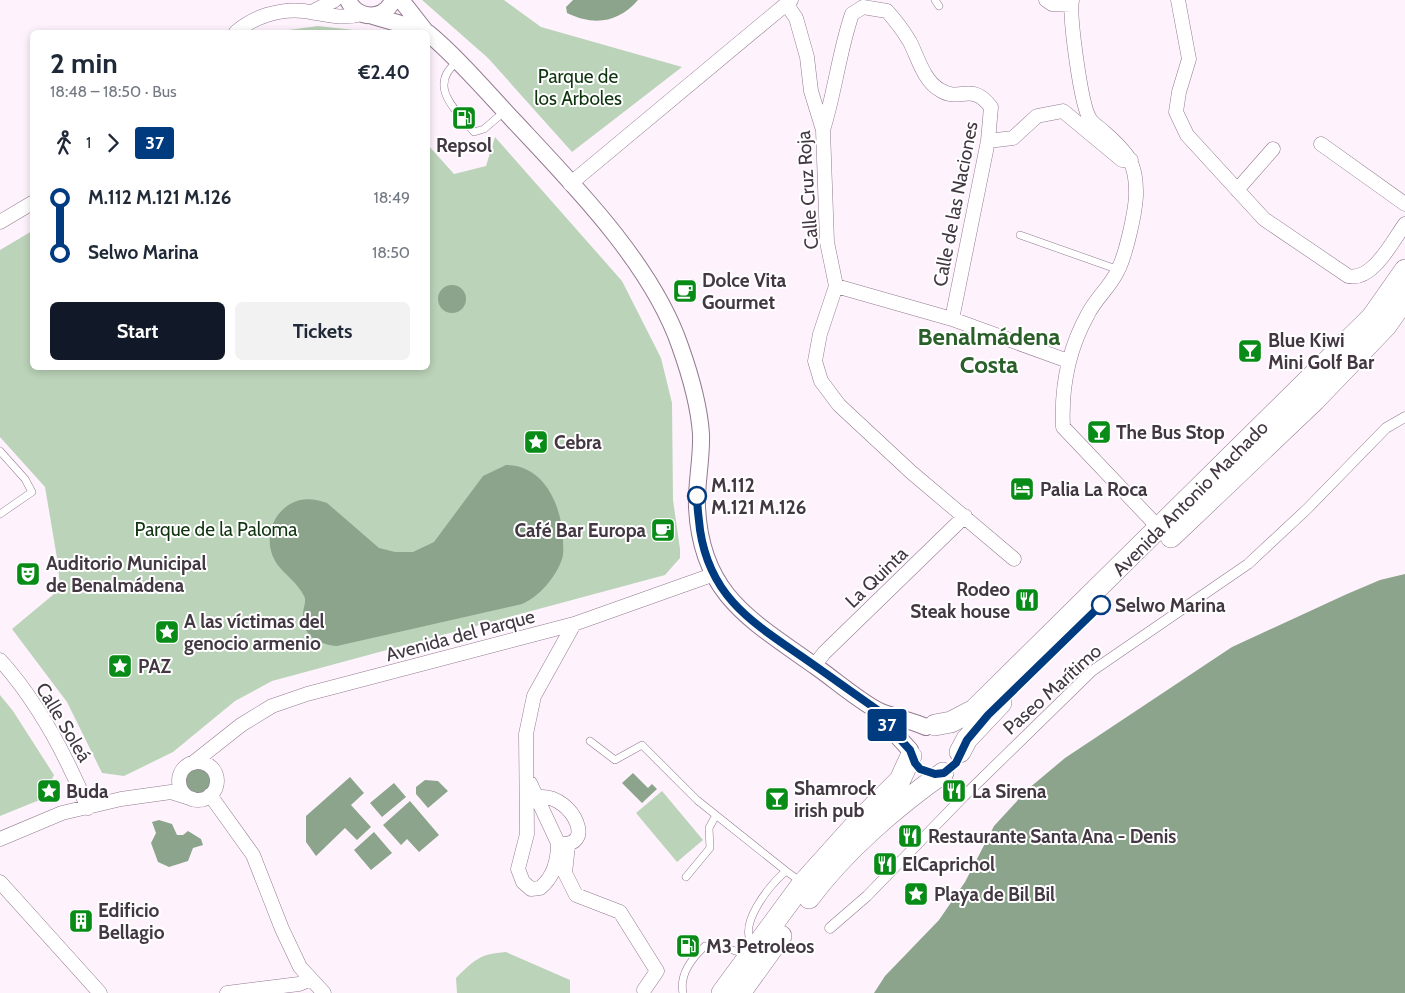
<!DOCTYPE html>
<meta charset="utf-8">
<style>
:root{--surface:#fff;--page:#f2f2f3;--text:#1f2937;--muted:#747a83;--accent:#111827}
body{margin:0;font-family:Cabin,sans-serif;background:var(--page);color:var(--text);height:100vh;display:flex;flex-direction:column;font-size:19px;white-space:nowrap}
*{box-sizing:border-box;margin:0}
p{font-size:16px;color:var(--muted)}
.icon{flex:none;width:28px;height:28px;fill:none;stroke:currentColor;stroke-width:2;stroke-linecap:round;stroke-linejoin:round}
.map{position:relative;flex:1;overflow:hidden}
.side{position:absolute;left:30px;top:30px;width:400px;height:340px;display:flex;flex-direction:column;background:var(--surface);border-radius:8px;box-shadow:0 2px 8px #0003}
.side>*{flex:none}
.badge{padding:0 10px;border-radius:4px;font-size:18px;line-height:32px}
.map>.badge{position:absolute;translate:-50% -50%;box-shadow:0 0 0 2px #fff}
.legs{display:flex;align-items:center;gap:8px;height:55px;padding:0 20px;font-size:16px}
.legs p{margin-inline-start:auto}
.summary{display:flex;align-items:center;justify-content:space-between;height:85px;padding:0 20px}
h1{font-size:28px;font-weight:700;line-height:38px}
.cta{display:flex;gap:10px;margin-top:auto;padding:10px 20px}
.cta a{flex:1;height:58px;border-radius:8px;background:var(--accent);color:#fff;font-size:20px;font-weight:700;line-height:58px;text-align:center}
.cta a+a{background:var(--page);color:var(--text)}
ul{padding:0 20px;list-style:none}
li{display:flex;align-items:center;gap:18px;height:55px;font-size:19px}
li i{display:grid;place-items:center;width:8px;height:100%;margin:0 6px;background:currentColor}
li i::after{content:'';width:12px;height:12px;margin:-6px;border:4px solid;border-radius:50%;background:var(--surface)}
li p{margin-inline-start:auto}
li:first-child i{background:linear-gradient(#0000 50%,currentColor 0)}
li:last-child i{background:linear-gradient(currentColor 50%,#0000 0)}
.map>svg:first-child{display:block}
.green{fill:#bbd3b9}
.water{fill:#8ca48b}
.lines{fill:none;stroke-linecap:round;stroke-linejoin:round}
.service-casing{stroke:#927a90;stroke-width:8}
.pedestrian-casing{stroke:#927a90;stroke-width:11}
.minor-casing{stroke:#927a90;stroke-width:15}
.tertiary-casing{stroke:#927a90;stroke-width:18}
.primary-casing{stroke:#927a90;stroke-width:22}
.service{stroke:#fff;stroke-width:7}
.pedestrian{stroke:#fff;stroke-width:10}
.minor{stroke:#fff;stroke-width:14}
.tertiary{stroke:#fff;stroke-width:16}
.primary{stroke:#fff;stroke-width:21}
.line-1-casing{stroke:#fff;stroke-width:11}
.line-1{stroke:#003b80;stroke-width:8}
.stop-1-dot{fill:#fff;stroke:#003b80;stroke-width:2.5}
.labels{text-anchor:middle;stroke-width:4;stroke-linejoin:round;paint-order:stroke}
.park-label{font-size:19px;fill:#0f340f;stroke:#fff}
.poi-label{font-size:19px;font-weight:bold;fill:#433842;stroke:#fff;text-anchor:start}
.street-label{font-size:19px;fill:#433842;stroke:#fff}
.stop-label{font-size:19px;font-weight:bold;fill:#433842;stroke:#fff;text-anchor:start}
.district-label{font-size:24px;font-weight:bold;fill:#2a5f2a;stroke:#fff}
</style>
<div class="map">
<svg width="1405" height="993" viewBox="0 0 1405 993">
<rect width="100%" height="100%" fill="#fef3fd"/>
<path class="green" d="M 422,0 L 504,0 L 541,27 L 682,67 L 572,152 L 488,58 Z
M 318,26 L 372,32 L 274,32 Z
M 495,137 L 622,281 L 661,358 L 672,403 L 673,500 L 680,549 L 680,558 L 665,575 L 272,681 L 235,701 L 173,752 L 124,776 L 102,773 L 67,702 L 12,629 L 60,589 L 58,564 L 45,487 L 0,437 L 0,250 L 32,231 L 32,368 L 428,368 L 428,145 L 454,174 L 486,166 Z
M 0,695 L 13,711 L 54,775 L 42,799 L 0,816 Z
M 662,791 L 703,840 L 677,862 L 636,813 Z
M 506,952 L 570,980 L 570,993 L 457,993 L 456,978 C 475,959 480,954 506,952 Z"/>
<path class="water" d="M 573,0 L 638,0 C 618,23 594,26 567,13 L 566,7 Z
M438 299a14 14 0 1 1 28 0a14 14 0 1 1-28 0Z
M 506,465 C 545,465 562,507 563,540 C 563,546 564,553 562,559 C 556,577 539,597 522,604 L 337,646 C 319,644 302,637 303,614 C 303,608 307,601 304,596 C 297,582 285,575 277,564 C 264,545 269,519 287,506 C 300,497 313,498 327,503 L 379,548 L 395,552 L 413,552 L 434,542 L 483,476 Z
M 1405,574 L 1405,993 L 874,993 L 885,976 L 939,920 L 965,882 L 994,826 L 1028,789 L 1065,758 L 1232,647 L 1347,594 L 1380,580 Z
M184 781a15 15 0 1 1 30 0a15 15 0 1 1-30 0Z
M 633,773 L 648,788 L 652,784 L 657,789 L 642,803 L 622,783 Z
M 350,777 L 364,793 L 351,805 L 371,827 L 357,840 L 345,828 L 316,856 L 306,842 L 306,816 Z
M 425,780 L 438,781 L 448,791 L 428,808 L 416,794 L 416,787 Z
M 394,783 L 406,797 L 382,817 L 370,803 Z
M 410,801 L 439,835 L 419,852 L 407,839 L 401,845 L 383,825 Z
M 159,820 L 172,824 L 177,835 L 183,835 L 188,831 L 201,839 L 203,845 L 193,848 L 188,861 L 169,867 L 158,862 L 151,843 L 156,833 L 152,822 Z
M 374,832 L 392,853 L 371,870 L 354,850 Z"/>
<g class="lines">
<defs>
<path id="service" d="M 935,0 L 939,6
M 458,61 C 426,86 456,110 474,132 L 484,129 L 505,111
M 1020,235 L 1119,270
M 0,451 L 25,479 L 32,492 L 0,514
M 590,741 L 615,760 L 642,745 L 697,800 L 786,871
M 686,877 L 710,848 L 709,828 L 716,815
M 754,946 C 735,926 771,884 786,871 L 800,881
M 683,993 C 679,974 692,958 705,946 L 723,947 L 748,955"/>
<path id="pedestrian" d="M 830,928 L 867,896 L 964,796 L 1092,671 L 1248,564 L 1307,509 L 1386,428 L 1405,417"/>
<path id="minor" d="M 1046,0 L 1052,4 L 1071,5
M 1072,0 C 1069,16 1081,106 1090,119 C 1093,124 1100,128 1104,132 C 1128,153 1137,163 1136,196 C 1135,214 1126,254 1118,270 C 1111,286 1096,298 1088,314 C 1069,348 1061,387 1063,427 L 1159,528
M 1178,0 L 1189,59 L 1179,92 L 1176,112 L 1187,135 L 1264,219 L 1348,276 C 1372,282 1392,242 1405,224
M 787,5 L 796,18 L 807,57 L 811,91 L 823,130 L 827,242 L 836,286 L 820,334 L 815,361 L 821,381 L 839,405 L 911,472 L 1014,559
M 312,12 L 335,0
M 236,32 C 253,17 280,8 304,11 C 324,14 342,20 361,14
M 823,130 C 835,92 839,52 852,14 L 863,7 L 887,11 C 896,21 903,30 910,42 C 918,58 924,81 940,90 C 961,103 971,81 991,107 L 988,141 L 952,319
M 988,141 L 1013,138 L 1037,116 L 1063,111 L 1122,160 L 1131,160
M 1321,144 L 1405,204
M 570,184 L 791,0
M 1237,190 L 1273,149
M 0,222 L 32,203
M 836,286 L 952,319 L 1068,361
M 0,660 C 39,703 66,755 88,808
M 814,666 L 824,653 L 965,516
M179 781a19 19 0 1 1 38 0a19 19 0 1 1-38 0Z
M 193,763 L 241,725 L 272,706 L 307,694 L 574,624 L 712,575
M 530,783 L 558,843 C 597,850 574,796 541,797 L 539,803
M 210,795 L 253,855 L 282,929 L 300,967 L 324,993
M 0,839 L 62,813 L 121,799 L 171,792 L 193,799
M 558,843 C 558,861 554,877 540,888 L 531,889 L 523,882 L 518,869 L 527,834 L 526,734 L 534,696 L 574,624
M 568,845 L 565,873 L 576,895 L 620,912 L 657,971 L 644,990
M 0,882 L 100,993
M 227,993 L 299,984 L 311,979"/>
<path id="tertiary" d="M 348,0 C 357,20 384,21 393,0
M 401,0 L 426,32
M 373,16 L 425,31
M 428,33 C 459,59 486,91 514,121 C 573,184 652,264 680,346 C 690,374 699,404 701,434 C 702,458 696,483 697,507 C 701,595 751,620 815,666 C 834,679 859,701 879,711 C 892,717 911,720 926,727
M 879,711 L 887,725 L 910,750"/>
<path id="primary" d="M 1171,537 L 1315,400 L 1386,326 L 1405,299
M 935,725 L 951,722 L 974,710 L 1372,317 L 1405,270
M 960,752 L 967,739 L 1001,703
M 809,898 C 844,851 896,806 943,773
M 722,993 L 803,883 L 857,823 L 900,780 L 911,756
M 740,993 L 781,936"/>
</defs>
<use href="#service" class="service-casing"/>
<use href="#pedestrian" class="pedestrian-casing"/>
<use href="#minor" class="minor-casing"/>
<use href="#tertiary" class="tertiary-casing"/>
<use href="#primary" class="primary-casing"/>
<use href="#service" class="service"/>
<use href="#pedestrian" class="pedestrian"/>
<use href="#minor" class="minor"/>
<use href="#tertiary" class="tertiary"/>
<use href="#primary" class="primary"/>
</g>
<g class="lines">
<defs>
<path id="line-1" d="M 697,496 C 697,508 699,519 700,530 C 710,596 750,621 801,656 C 827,674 853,693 879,711 L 887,725 L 910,750 L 915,763 L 920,769 L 935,774 L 944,773 L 956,763 L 967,740 L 988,715 L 1101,605"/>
</defs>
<use href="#line-1" class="line-1-casing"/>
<use href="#line-1" class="line-1"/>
</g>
<defs>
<symbol id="fuel-square" viewBox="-11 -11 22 22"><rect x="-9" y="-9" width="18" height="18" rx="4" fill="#098b17" stroke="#fff"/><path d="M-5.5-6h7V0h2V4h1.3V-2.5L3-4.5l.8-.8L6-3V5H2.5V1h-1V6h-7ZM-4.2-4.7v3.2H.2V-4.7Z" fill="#fff"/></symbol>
<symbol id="cafe-square" viewBox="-11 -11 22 22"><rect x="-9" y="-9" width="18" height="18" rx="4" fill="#098b17" stroke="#fff"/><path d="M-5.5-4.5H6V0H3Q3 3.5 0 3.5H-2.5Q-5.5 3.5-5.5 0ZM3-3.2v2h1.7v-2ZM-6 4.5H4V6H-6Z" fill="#fff"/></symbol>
<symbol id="bar-square" viewBox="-11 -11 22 22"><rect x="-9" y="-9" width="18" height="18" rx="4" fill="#098b17" stroke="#fff"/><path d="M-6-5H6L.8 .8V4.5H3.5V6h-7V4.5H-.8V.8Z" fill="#fff"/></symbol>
<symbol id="sight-square" viewBox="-11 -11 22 22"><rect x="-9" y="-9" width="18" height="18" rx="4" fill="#098b17" stroke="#fff"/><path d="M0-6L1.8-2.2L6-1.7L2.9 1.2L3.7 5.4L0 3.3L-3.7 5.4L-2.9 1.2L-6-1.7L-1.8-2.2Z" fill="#fff"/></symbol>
<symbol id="hotel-square" viewBox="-11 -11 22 22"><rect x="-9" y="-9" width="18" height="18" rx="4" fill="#098b17" stroke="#fff"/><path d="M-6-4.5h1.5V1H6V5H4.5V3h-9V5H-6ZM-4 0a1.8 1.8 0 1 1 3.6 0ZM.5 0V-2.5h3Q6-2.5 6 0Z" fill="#fff"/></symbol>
<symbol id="theatre-square" viewBox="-11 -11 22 22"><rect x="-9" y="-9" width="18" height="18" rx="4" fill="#098b17" stroke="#fff"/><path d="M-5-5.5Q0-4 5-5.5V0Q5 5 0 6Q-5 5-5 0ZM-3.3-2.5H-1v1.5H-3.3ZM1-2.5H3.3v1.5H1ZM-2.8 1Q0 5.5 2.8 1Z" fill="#fff"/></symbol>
<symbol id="restaurant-square" viewBox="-11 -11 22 22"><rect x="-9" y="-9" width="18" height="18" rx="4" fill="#098b17" stroke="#fff"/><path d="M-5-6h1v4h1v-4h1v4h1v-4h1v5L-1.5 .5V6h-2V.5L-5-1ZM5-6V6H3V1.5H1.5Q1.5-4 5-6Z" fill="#fff"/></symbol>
<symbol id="building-square" viewBox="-11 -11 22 22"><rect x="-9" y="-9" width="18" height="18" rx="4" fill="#098b17" stroke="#fff"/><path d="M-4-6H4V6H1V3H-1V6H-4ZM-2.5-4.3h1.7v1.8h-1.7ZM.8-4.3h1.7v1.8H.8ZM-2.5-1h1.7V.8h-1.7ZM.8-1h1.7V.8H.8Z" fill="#fff"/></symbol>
</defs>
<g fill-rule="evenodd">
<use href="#fuel-square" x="450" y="104" width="28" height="28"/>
<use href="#cafe-square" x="671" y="277" width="28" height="28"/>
<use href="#bar-square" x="1236" y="337" width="28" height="28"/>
<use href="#bar-square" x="1085" y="418" width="28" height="28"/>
<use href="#sight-square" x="522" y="428" width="28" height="28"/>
<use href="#hotel-square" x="1008" y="475" width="28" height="28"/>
<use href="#cafe-square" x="649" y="516" width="28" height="28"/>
<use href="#theatre-square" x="14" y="560" width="28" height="28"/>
<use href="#restaurant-square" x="1013" y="586" width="28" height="28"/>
<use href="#sight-square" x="153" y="618" width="28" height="28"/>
<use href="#sight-square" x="106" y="652" width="28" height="28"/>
<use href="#sight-square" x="35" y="777" width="28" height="28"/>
<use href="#restaurant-square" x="940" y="777" width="28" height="28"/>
<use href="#bar-square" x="763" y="785" width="28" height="28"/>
<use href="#restaurant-square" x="896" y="822" width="28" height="28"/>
<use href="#restaurant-square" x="871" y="850" width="28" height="28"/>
<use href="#sight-square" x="902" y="880" width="28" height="28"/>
<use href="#building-square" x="67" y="907" width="28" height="28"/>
<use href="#fuel-square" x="674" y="932" width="28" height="28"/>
</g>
<g class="stop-1-dot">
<circle cx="697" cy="496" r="9"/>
<circle cx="1101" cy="605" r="9"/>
</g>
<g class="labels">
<g class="park-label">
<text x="578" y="83">Parque de<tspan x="578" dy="22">los Arboles</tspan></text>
<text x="216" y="536">Parque de la Paloma</text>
</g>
<g class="poi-label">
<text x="464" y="152" text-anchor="middle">Repsol</text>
<text x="702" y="287">Dolce Vita<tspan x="702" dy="22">Gourmet</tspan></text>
<text x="1268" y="347">Blue Kiwi<tspan x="1268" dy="22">Mini Golf Bar</tspan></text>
<text x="1116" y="439">The Bus Stop</text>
<text x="554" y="449">Cebra</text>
<text x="1040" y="496">Palia La Roca</text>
<text x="646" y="537" text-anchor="end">Café Bar Europa</text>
<text x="46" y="570">Auditorio Municipal<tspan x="46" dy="22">de Benalmádena</tspan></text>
<text x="1010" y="596" text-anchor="end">Rodeo<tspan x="1010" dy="22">Steak house</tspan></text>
<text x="184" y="628">A las víctimas del<tspan x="184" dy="22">genocio armenio</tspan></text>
<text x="138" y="673">PAZ</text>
<text x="794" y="795">Shamrock<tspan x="794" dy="22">irish pub</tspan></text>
<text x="66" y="798">Buda</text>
<text x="972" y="798">La Sirena</text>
<text x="928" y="843">Restaurante Santa Ana - Denis</text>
<text x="902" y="871">ElCaprichol</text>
<text x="934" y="901">Playa de Bil Bil</text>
<text x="98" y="917">Edificio<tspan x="98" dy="22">Bellagio</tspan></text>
<text x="706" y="953">M3 Petroleos</text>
</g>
<g class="street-label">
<text transform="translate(807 190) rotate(-94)" y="7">Calle Cruz Roja</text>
<text transform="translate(955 204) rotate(-79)" y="7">Calle de las Naciones</text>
<text transform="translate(1190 498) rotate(-45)" y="7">Avenida Antonio Machado</text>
<text transform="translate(876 577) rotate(-44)" y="7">La Quinta</text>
<text transform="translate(460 635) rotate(-15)" y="7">Avenida del Parque</text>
<text transform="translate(1052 689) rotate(-42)" y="7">Paseo Marítimo</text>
<text transform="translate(64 722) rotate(59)" y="7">Calle Soleá</text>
</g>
<g class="stop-label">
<text x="711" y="492">M.112<tspan x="711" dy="22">M.121 M.126</tspan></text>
<text x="1115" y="612">Selwo Marina</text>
</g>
<g class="district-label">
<text x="989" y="345">Benalmádena<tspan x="989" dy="28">Costa</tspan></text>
</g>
</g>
</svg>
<b class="badge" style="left:887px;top:725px;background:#003b80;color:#fff">37</b>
<section class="side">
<div class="summary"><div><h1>2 min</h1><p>18:48 – 18:50 · Bus</p></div><b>€2.40</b></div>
<div class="legs"><svg class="icon" aria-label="walk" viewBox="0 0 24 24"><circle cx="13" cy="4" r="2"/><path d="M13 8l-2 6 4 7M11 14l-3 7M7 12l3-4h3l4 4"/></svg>1<svg class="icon" aria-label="forward" viewBox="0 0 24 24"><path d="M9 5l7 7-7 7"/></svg><b class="badge" style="background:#003b80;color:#fff">37</b></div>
<ul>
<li><i style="color:#003b80"></i><b>M.112 M.121 M.126</b><p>18:49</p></li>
<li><i style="color:#003b80"></i><b>Selwo Marina</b><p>18:50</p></li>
</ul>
<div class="cta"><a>Start</a><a>Tickets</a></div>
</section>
</div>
